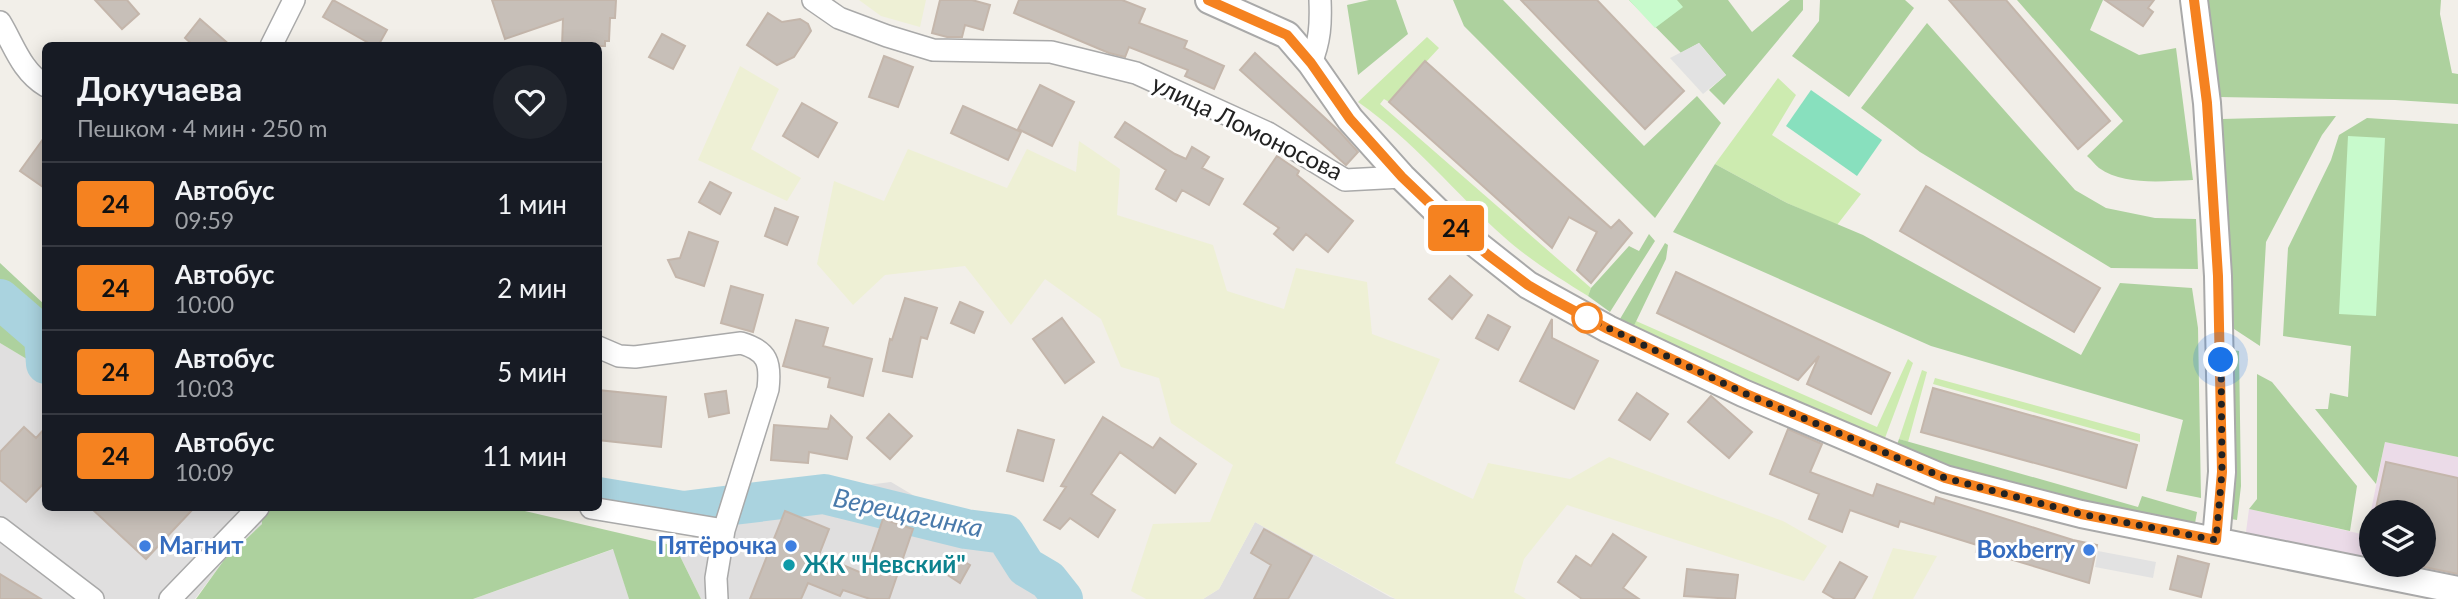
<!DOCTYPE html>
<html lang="ru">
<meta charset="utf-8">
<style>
:root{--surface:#171b24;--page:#20242c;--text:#f1f3f6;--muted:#9ea1a6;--line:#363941}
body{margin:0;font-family:Lato,sans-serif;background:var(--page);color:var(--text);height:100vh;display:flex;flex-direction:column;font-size:26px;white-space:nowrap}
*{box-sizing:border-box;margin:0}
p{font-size:23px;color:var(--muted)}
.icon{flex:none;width:38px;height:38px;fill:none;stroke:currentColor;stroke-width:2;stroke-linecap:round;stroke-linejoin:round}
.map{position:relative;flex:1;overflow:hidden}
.side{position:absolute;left:42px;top:42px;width:560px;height:469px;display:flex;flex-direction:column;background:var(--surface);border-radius:10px;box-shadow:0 4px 18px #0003}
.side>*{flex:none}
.badge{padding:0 14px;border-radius:5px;font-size:24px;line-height:46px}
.fabs{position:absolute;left:2359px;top:500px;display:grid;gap:14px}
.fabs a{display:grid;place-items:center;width:77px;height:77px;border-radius:50%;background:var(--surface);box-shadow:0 4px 18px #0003;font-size:35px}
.you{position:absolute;width:35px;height:35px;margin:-18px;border:5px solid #fff;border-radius:50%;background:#1a73e8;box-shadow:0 0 0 10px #1a73e833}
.map>.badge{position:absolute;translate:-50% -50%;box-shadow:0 0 0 4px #fff}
.round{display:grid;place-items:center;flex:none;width:74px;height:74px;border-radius:37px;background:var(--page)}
.headline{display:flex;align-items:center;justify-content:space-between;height:119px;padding:0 35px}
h1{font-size:33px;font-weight:700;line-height:52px}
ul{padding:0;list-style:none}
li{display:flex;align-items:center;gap:21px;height:84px;padding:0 35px;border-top:2px solid var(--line)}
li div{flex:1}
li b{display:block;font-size:26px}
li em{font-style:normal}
li .badge{min-width:77px;font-weight:700;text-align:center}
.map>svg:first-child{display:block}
.residential{fill:#e0dfdf}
.industrial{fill:#ebdbe8;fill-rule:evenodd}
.farmland{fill:#eef0d5}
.grass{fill:#cdebb0}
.forest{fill:#add19e}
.park{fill:#c8facc}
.pitch{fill:#88e0be}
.parking{fill:#e2e2e2}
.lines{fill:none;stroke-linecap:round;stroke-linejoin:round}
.river{stroke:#aad3df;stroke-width:40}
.building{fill:#c7bfb8;stroke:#c4b6ab;stroke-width:2}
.minor-casing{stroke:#a9a9a9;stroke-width:24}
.tertiary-casing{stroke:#a9a9a9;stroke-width:30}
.minor{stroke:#fff;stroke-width:21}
.tertiary{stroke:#fff;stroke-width:26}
.line-casing{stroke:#fff;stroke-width:16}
.line{stroke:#f58220;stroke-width:10}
.walk{stroke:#222;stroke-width:7;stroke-dasharray:0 12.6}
.stop-dot{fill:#fff;stroke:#f58220;stroke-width:3.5}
.shop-dot{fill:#3f7fe0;stroke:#fff;stroke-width:2.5}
.culture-dot{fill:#0f9aa8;stroke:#fff;stroke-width:2.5}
.labels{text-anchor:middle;stroke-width:6;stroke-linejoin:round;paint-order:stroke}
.street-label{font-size:24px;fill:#222;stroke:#fff}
.shop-label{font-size:24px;font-weight:bold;fill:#366cbe;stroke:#fff;text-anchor:end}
.culture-label{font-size:24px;font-weight:bold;fill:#0d838f;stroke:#fff;text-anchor:start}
.water-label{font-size:26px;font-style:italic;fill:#4a7aab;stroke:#fff}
</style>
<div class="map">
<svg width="2458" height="599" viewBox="0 0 2458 599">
<rect width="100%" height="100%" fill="#f2efe9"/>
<path class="residential" d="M 0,343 L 45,370 L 46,508 L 260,508 L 262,524 L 224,560 L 195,599 L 0,599 Z
M 891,482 L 933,507 L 1041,586 L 1075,599 L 701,599 L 675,546 L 776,496 Z
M 1255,522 L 1390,597 L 1396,599 L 1203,599 L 1219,589 Z
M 614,549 L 629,599 L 473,599 Z"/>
<path class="industrial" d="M 2385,442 L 2458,457 L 2458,598 L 2243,555 L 2249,509 L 2366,535 ZM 2371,513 L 2424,513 L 2424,565 L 2371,565 Z"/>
<path class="farmland" d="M 859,0 L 926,0 L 920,27 L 881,16 Z
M 740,66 L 779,89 L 751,149 L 801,178 L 787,201 L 698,160 Z
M 1079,141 L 1120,169 L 1117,215 L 1213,245 L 1227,291 L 1284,309 L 1296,268 L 1367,282 L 1372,334 L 1440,359 L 1395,463 L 1473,499 L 1488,463 L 1570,479 L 1609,457 L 1783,521 L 1827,546 L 1804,581 L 1567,505 L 1524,559 L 1514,592 L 1526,599 L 1396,599 L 1255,522 L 1219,589 L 1203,599 L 1146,599 L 1131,591 L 1153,524 L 1210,522 L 1233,465 L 1171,423 L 1159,378 L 1121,367 L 1101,319 L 1045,279 L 1011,325 L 965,266 L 885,275 L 853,305 L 817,264 L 834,181 L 884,201 L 908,149 L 1007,188 L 1027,149 L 1076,172 Z
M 1893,548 L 1937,556 L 1913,599 L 1872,599 Z"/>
<path class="grass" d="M 1427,37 L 1439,48 L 1389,102 L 1384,99 L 1380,104 L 1591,288 L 1588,296 C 1562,280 1527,258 1504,237 C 1455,193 1413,140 1358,102 Z
M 1778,78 L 1796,95 L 1772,135 L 1861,194 L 1837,225 L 1787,203 L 1715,164 Z
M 1636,321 L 1877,427 L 1908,359 L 1913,363 L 1882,446 L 1631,332 Z
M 1922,370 L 1927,372 L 1908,442 L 1899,439 Z
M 1935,378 L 2140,434 L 2140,442 L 1933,384 Z"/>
<path class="forest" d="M 1369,0 L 1396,0 L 1408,34 L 1358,75 L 1347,5 Z
M 1453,0 L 1503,0 L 1644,146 L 1697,96 L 1721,123 L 1655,218 L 1464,26 Z
M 1629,0 L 1728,0 L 1752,32 L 1790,0 L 1803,0 L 1803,10 L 1724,105 L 1709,90 L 1726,75 L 1699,43 L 1681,53 Z
M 1820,0 L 1905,0 L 1914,8 L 1849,97 L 1792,56 L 1819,21 Z
M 2017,0 L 2103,0 L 2090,30 L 2139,55 L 2176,48 L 2193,180 C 2164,181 2124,186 2099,168 C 2095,165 2091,159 2087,156 L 2123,121 Z
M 2206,0 L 2441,0 L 2440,14 L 2452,73 L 2458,74 L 2458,104 L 2395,100 L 2219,97 Z
M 1927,23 L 2075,190 L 2106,208 L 2155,218 L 2196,219 L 2198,269 L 2111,268 L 1920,152 L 1861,108 Z
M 2336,116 L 2322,135 L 2266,242 L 2260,346 L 2231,327 L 2227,193 L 2222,119 Z
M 2367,118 L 2458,124 L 2458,457 L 2385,442 L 2376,484 L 2315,409 L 2328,409 L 2330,393 L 2348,397 L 2351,346 L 2283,336 L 2288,248 L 2331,160 L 2339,135 Z
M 1715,164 L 1787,203 L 1863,235 L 2081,355 L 2120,283 L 2192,288 L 2198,328 L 2201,498 L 2166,491 L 2183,420 L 1931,346 L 1673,232 Z
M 1649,234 L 1655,241 L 1610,312 L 1588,296 L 1591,288 L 1629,246 L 1639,251 Z
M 1665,243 L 1668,245 L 1666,259 L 1631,332 L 1617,324 Z
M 0,263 L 45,305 L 45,370 L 0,343 Z
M 2228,349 L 2239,351 L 2241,486 L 2237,520 L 2225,518 Z
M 2257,374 L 2272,382 L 2357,486 L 2350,531 L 2249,509 L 2257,499 Z
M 1899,439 L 2138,507 L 2142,496 L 2197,512 L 2194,529 L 1957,474 L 1895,450 Z
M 260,508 L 512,508 L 675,546 L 701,599 L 629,599 L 613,549 L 473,599 L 196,599 L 224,560 L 262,524 Z"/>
<path class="park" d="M 1629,0 L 1677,0 L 1683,7 L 1655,28 Z
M 2348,136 L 2385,138 L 2376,316 L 2339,314 Z"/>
<path class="pitch" d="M 1811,90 L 1882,140 L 1857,176 L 1786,126 Z"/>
<path class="parking" d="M 1699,43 L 1726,75 L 1703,94 L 1670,58 Z
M 2098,551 L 2156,562 L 2153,578 L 2095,567 Z"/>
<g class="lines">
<path class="river" d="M 0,299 L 44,337 L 46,364
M 598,497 L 683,511 L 824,494 L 966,529 L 1005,534 L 1026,567 L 1048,580 L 1063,599"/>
</g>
<path class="building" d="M 95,0 L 127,0 L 139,14 L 122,29 Z
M 333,0 L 387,30 L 378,46 L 374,46 L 323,17 Z
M 492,0 L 616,0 L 615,18 L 610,18 L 609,41 L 605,41 L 605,46 L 562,46 L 563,19 L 505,39 Z
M 940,0 L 972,0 L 990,5 L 983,30 L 965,25 L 962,37 L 947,37 L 932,33 Z
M 1019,0 L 1122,0 L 1145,9 L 1139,23 L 1187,41 L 1184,48 L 1224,66 L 1214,89 L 1185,76 L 1188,70 L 1129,47 L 1125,57 L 1109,53 L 1014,13 Z
M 1521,0 L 1597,0 L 1684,91 L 1645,129 Z
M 1949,0 L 2006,0 L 2110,121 L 2078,149 Z
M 2105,0 L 2154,0 L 2148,8 L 2153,12 L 2143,26 Z
M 768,13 L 782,22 L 800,19 L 808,24 L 811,31 L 794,57 L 777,65 L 747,45 Z
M 200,19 L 231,46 L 194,46 L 185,38 Z
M 662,34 L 685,46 L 673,69 L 649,57 Z
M 1255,53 L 1340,132 L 1358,152 L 1346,165 L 1240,70 Z
M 884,56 L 913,67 L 898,107 L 869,97 Z
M 1425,61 L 1611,228 L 1619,220 L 1632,233 L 1591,283 L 1577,270 L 1597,232 L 1569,217 L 1552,248 L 1389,102 Z
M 1040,85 L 1074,102 L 1052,146 L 1018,129 Z
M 802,103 L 837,123 L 818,157 L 783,136 Z
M 963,106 L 1021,132 L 1008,160 L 951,133 Z
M 1125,122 L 1175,154 L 1186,159 L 1192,147 L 1209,157 L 1202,168 L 1223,179 L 1209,205 L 1182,190 L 1176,201 L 1156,189 L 1166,170 L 1115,137 Z
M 46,135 L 46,189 L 20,171 Z
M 1277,156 L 1299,171 L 1297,175 L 1353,221 L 1328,252 L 1306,234 L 1293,250 L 1274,234 L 1279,228 L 1244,204 Z
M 710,182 L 731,193 L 720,214 L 699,202 Z
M 1926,186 L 2100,288 L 2074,332 L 1900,231 Z
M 775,208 L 798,217 L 787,245 L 765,236 Z
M 689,232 L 718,242 L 704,286 L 676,277 L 668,260 L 680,258 Z
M 1676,272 L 1890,373 L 1871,414 L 1807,384 L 1819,356 L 1798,380 L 1657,313 Z
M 1450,276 L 1472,295 L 1452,319 L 1429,299 Z
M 731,286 L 763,295 L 753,332 L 721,323 Z
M 905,298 L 937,308 L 927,339 L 921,337 L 912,377 L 883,371 L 890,339 L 892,340 Z
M 960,302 L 983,312 L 974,333 L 951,323 Z
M 1488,315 L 1510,327 L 1498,350 L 1476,338 Z
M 1062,318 L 1094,362 L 1065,383 L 1033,339 Z
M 1552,319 L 1552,338 L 1598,361 L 1574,409 L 1520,381 Z
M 796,320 L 828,328 L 823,346 L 872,359 L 863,396 L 828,387 L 830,378 L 783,366 Z
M 1933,388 L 2137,445 L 2126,488 L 1921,432 Z
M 598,390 L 666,397 L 661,447 L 598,440 Z
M 726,391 L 729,413 L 709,417 L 705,394 Z
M 1637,393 L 1668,414 L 1650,440 L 1619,420 Z
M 1711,396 L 1752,432 L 1729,458 L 1688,422 Z
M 889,414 L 912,436 L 890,459 L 867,438 Z
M 831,416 L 852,437 L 847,459 L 809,452 L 808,463 L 771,460 L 774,425 L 828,429 Z
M 1103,417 L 1153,448 L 1160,438 L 1196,464 L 1175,493 L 1120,452 L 1091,494 L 1115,510 L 1098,537 L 1070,518 L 1060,529 L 1044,520 L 1066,487 L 1061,486 Z
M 24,427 L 36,438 L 46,427 L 46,481 L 26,502 L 0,480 L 0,452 Z
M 1788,429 L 1822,444 L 1810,472 L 1873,496 L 1877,484 L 1934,504 L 1936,497 L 2073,540 L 2097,545 L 2089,583 L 2000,556 L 1976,552 L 1977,545 L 1900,521 L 1898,527 L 1850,510 L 1842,532 L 1809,519 L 1819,494 L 1770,474 Z
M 1018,430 L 1054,440 L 1043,481 L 1007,471 Z
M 2386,462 L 2458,478 L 2458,574 L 2424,567 L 2424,513 L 2375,513 Z
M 91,508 L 194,508 L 146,559 Z
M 785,511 L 829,529 L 819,555 L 864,574 L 883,519 L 913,529 L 889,599 L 870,599 L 843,590 L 840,596 L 808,583 L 801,599 L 750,599 Z
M 1264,529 L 1312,556 L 1288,599 L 1254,599 L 1271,565 L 1251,553 Z
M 1613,534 L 1646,557 L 1623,588 L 1639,599 L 1582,599 L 1558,582 L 1576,556 L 1591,566 Z
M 953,555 L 970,565 L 960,583 L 943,572 Z
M 2178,556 L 2209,564 L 2201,597 L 2170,589 Z
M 1840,562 L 1867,577 L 1854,599 L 1835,599 L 1823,592 Z
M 1687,569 L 1738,575 L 1735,599 L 1684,596 Z
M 0,574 L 41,599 L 0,599 Z"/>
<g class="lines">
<defs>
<path id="minor" d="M 813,0 L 839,18 L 887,36 L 933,50 L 1051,52 L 1136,73 L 1268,133 L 1345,180 L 1402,177
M 0,22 C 14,45 21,71 46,86
M 271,46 L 294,0
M 1311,63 C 1320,41 1321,24 1320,0
M 598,347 L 619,356 L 635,357 L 741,343 C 768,351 771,363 768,389 L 724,530 L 716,578 L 717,599
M 591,508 L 724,530
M 0,528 L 93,599
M 170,599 L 258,508"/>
<path id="tertiary" d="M 1209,0 L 1287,35 L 1311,63 L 1350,119 L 1402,177 L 1446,220 L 1528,285 L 1608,329 L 1743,393 L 1945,479 L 2081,514 L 2458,590
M 2194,0 L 2207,103 L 2218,276 L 2222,472 L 2216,540"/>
</defs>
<use href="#minor" class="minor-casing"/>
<use href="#tertiary" class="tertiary-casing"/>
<use href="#minor" class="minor"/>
<use href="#tertiary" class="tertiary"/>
</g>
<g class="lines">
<defs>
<path id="line" d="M 1208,0 L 1287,35 L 1311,63 L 1350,119 L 1402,177 L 1447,220 L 1488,255 L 1528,285 L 1552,299 L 1608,329 L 1744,393 L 1945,478 L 2081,514 L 2216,540 L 2222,472 L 2218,276 L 2207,103 L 2194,0"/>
</defs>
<use href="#line" class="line-casing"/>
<use href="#line" class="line"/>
<path class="walk" d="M 1587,318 L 1744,393 L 1945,478 L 2081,514 L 2216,540 L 2222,472 L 2221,360"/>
</g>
<circle class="stop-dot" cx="1587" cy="318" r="14"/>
<g class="shop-dot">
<circle cx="145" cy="546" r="7"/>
<circle cx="791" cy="546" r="7"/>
<circle cx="2089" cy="550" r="7"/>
</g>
<circle class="culture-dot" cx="789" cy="565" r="7"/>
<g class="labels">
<g class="street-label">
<text transform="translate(1247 128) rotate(26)" y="8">улица Ломоносова</text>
</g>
<g class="shop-label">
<text x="159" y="554" text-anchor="start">Магнит</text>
<text x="777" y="554">Пятёрочка</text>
<text x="2075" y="558">Boxberry</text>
</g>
<g class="culture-label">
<text x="803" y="573">ЖК "Невский"</text>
</g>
<g class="water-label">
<text transform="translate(908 513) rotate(12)" y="9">Верещагинка</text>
</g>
</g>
</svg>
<div class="fabs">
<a><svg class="icon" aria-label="layers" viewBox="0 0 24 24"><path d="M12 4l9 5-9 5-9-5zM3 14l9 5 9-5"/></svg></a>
</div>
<div class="you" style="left:2221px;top:360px"></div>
<b class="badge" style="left:1456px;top:228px;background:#f58220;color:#111">24</b>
<section class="side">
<div class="headline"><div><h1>Докучаева</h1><p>Пешком · 4 мин · 250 m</p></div><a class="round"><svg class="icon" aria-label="heart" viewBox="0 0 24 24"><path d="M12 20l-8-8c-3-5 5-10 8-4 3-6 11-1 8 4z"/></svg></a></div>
<ul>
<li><span class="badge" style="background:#f58220;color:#111">24</span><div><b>Автобус</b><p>09:59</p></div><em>1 мин</em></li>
<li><span class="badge" style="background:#f58220;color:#111">24</span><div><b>Автобус</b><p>10:00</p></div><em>2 мин</em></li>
<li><span class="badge" style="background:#f58220;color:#111">24</span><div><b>Автобус</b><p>10:03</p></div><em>5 мин</em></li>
<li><span class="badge" style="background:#f58220;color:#111">24</span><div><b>Автобус</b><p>10:09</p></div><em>11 мин</em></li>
</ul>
</section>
</div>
